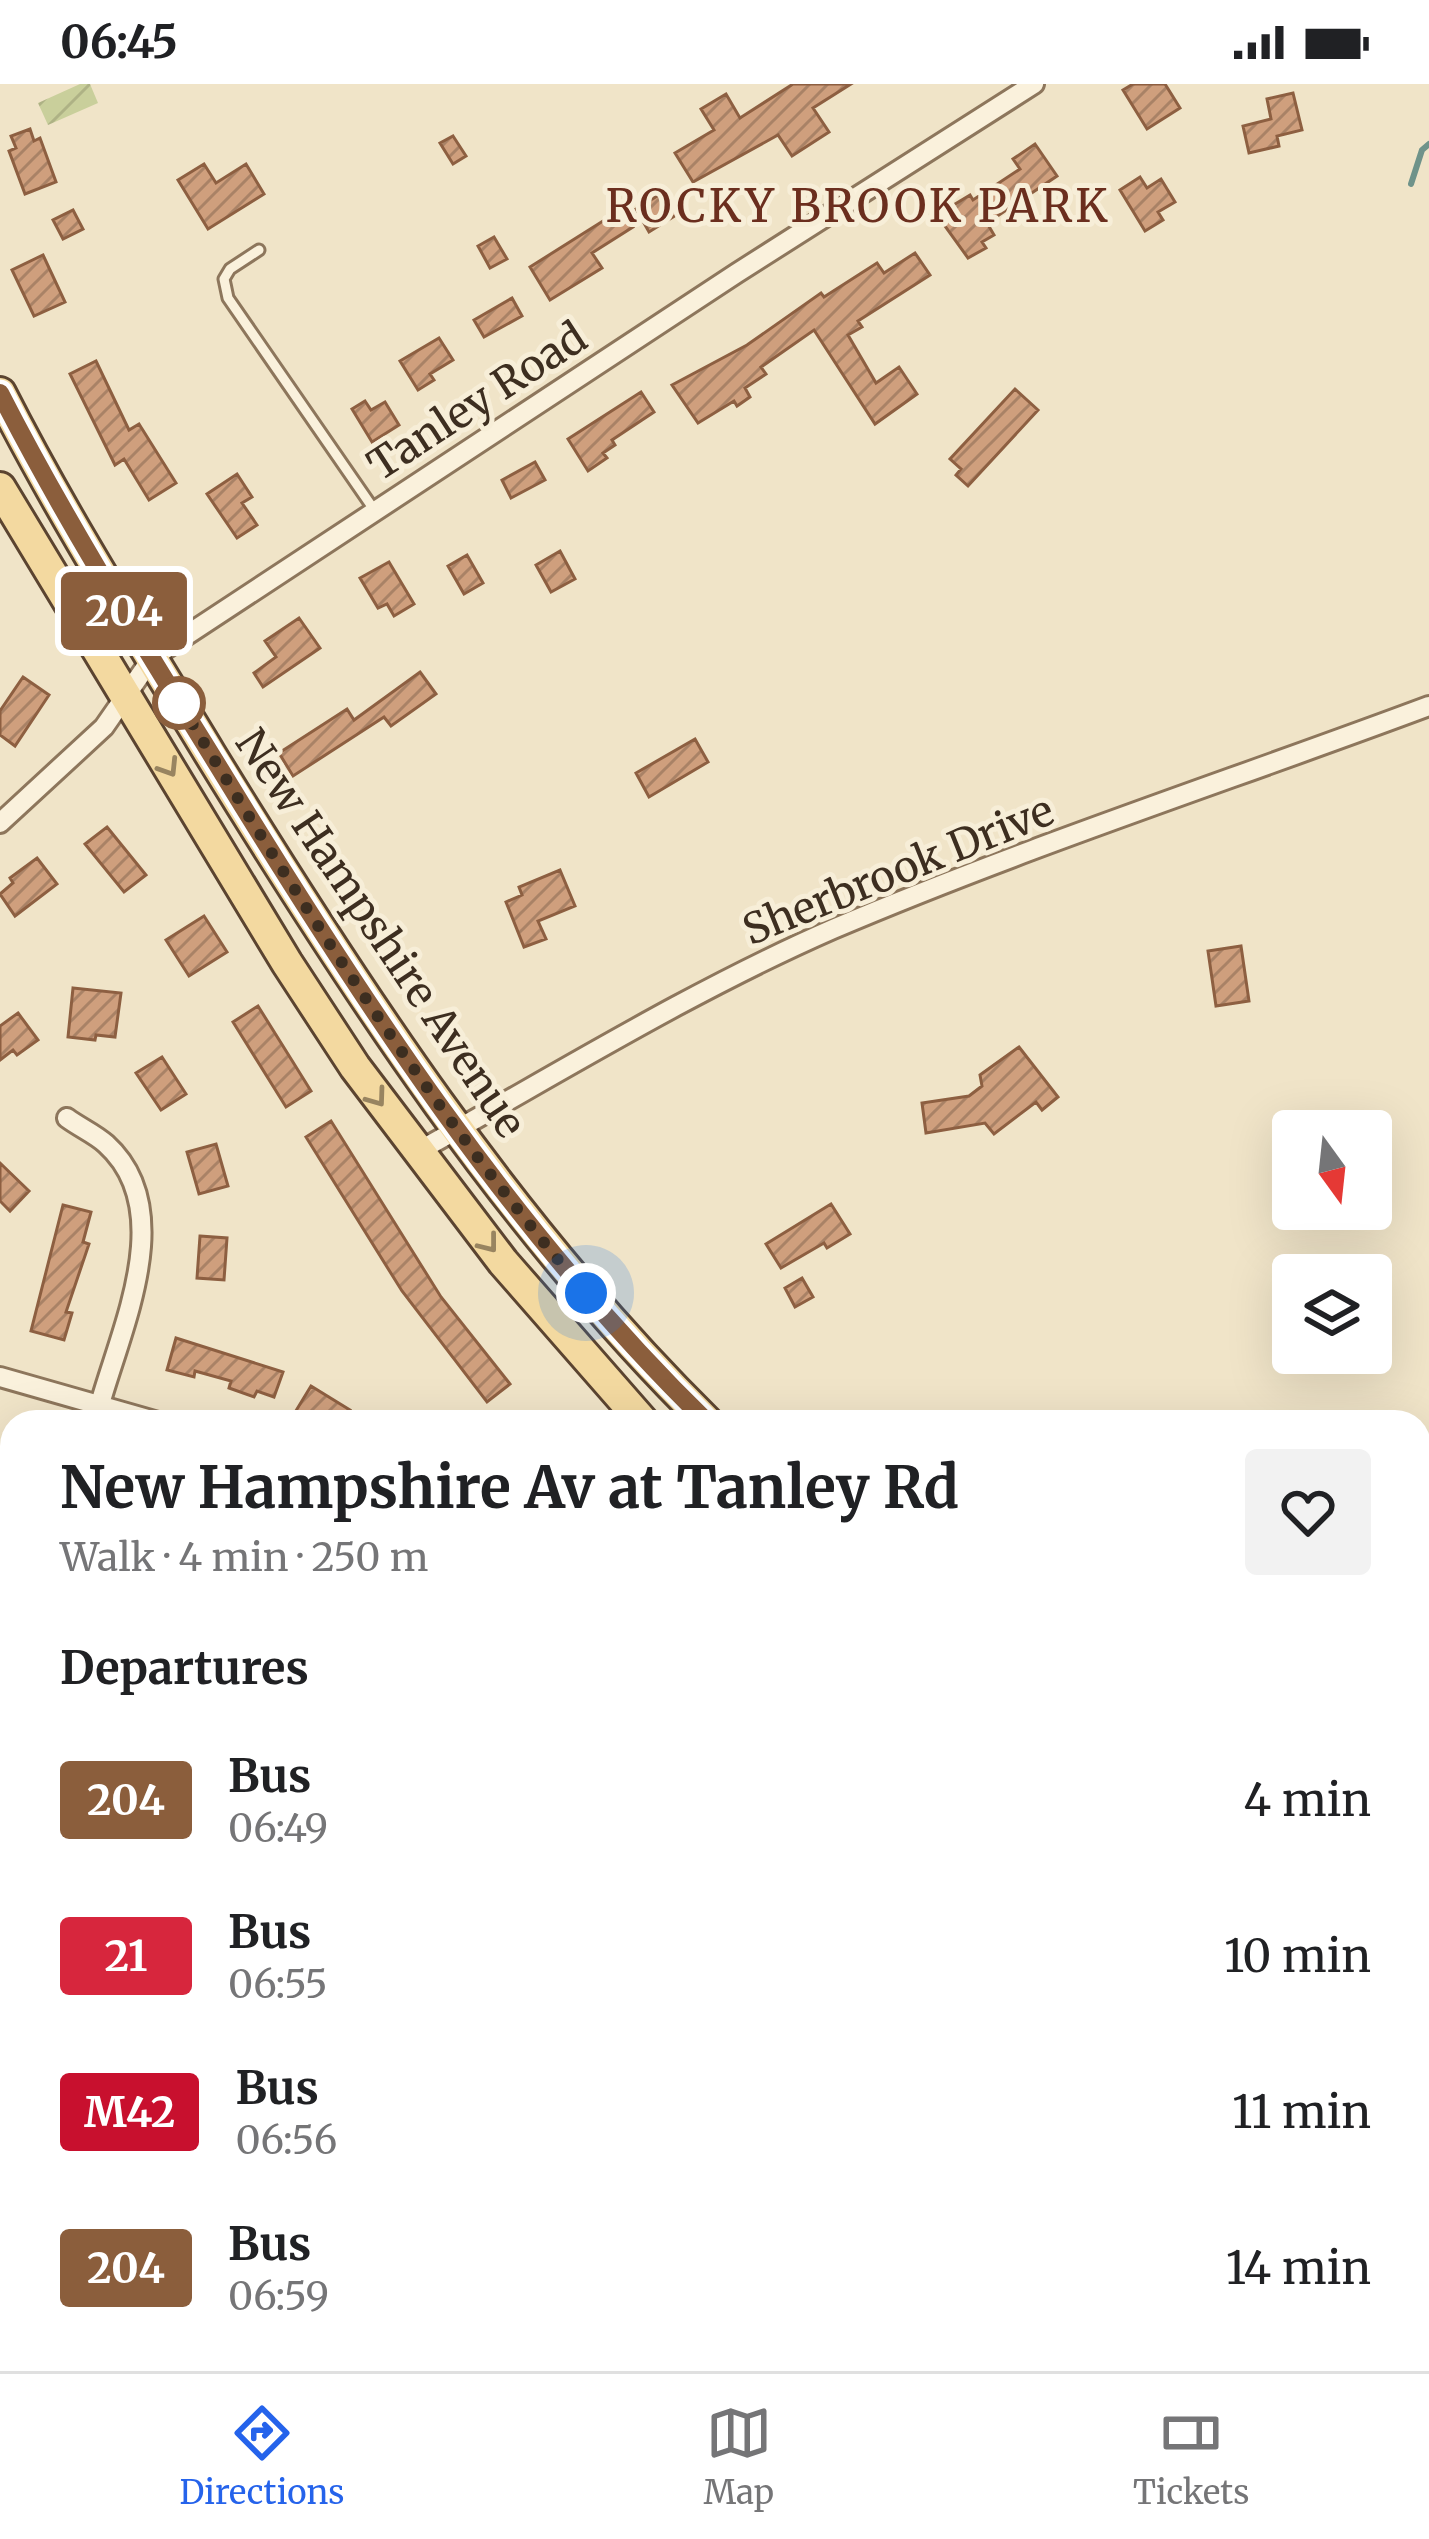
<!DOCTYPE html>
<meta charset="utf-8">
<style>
:root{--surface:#fff;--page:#f2f2f2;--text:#202124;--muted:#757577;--line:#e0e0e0;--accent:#2563eb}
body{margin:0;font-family:Merriweather,serif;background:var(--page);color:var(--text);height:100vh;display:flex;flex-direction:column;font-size:45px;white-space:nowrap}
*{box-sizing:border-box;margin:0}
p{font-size:39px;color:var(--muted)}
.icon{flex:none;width:66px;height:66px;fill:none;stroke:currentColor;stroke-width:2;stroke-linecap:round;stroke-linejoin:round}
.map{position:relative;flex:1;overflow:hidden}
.side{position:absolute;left:0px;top:1326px;width:1431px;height:963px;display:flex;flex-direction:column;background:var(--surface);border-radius:36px 36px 0 0;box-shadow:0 12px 48px #0002}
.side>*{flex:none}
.badge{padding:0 24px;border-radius:9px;font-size:42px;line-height:78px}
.needle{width:78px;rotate:165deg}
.controls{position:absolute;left:1272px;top:1026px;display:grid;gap:24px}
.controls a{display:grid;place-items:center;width:120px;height:120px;border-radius:12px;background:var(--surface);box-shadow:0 12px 48px #0002;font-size:60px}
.you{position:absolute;width:60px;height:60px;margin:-30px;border:9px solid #fff;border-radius:50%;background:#1a73e8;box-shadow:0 0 0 18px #1a73e833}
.map>.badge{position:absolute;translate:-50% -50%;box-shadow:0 0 0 6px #fff}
h2{padding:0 60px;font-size:45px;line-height:108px}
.round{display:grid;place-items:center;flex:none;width:126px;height:126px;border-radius:12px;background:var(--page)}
.summary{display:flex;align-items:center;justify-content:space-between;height:204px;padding:0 60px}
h1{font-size:57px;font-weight:700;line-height:90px}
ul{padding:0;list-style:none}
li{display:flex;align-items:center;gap:36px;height:156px;padding:0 60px}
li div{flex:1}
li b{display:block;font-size:45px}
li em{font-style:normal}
li .badge{min-width:132px;font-weight:700;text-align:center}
.status{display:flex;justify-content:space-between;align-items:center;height:84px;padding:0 60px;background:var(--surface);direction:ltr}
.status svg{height:33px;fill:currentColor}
.menu{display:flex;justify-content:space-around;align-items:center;height:168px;border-top:3px solid var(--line);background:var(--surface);font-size:33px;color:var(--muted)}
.menu a{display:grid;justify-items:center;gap:6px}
.menu .active{color:var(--accent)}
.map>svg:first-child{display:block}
.park{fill:#c9cf9b}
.garden{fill:url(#garden-furrows)}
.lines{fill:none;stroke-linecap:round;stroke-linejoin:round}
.stream{stroke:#6f938a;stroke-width:6}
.building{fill:url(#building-hatch);stroke:#8d5f41;stroke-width:3}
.lane-casing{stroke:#8d765c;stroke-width:15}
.street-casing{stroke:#8d765c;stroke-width:24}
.primary-casing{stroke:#5b4430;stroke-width:36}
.lane{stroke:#faf1dc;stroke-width:9}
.street{stroke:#faf1dc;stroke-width:18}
.primary{stroke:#f3d9a0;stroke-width:30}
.oneway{stroke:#988460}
.line-casing{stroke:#fff;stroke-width:27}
.line{stroke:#8b5e3c;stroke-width:18}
.walk{stroke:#3d2e20;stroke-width:12;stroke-dasharray:0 21.6}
.stop-dot{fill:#fff;stroke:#8b5e3c;stroke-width:6}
.labels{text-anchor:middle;stroke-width:10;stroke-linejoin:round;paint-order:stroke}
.street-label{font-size:42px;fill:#3d2e20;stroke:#f7eed8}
.neighbourhood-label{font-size:45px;letter-spacing:3px;fill:#6b2e1e;stroke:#f7eed8}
</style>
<div class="status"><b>06:45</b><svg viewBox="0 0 49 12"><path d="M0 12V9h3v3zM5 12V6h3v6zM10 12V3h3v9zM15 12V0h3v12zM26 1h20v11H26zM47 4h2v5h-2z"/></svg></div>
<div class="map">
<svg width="1429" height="2287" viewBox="0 0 1429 2287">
<defs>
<pattern id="garden-furrows" width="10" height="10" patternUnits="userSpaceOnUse" patternTransform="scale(3)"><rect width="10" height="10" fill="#c9cf9b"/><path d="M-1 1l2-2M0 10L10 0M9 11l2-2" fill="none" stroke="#aeb285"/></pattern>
<pattern id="building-hatch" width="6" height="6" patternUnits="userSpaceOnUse" patternTransform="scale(3)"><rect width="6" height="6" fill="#cf9f7d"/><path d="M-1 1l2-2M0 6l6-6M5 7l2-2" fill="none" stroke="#a98266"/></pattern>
</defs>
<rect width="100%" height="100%" fill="#f0e4c8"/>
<path class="park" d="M 12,2225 L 12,2277 L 41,2277 L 44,2287 L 0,2287 L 0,2228 Z"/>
<path class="garden" d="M 80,0 L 90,0 L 98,19 L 48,41 L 38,19 Z"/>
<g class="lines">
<path class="stream" d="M 1411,100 L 1422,66 L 1429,60"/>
</g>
<path class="building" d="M 793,0 L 851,0 L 813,24 L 829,48 L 792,72 L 778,51 L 693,98 L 675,69 L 714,46 L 701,25 L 726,10 L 740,34 Z
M 1133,0 L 1165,0 L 1180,24 L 1147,45 L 1123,6 Z
M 1293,9 L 1302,46 L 1277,52 L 1279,62 L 1249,69 L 1243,42 L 1271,35 L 1267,15 Z
M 30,45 L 34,57 L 40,54 L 56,98 L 25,110 L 9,67 L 16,64 L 11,52 Z
M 453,52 L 466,72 L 453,80 L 440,59 Z
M 1035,60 L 1057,92 L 987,139 L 994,151 L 982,158 L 986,164 L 968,174 L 937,131 L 970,111 L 973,116 L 1020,85 L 1013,75 Z
M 204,80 L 216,99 L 246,80 L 264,110 L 208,145 L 178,96 Z
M 1140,93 L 1147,104 L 1161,95 L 1175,118 L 1158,128 L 1163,136 L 1145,147 L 1120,106 Z
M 667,106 L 681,128 L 649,148 L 636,125 Z
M 622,125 L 633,143 L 592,169 L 602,184 L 550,216 L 530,183 Z
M 73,126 L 83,145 L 63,155 L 53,136 Z
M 494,153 L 507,175 L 490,184 L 478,162 Z
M 915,169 L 930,191 L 858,237 L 862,243 L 848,251 L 876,299 L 899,283 L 917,310 L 875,340 L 814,246 L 761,283 L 766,290 L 745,304 L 750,313 L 737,322 L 734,317 L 698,339 L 672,301 L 747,261 L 821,209 L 824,213 L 877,179 L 884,189 Z
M 43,171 L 65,218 L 34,232 L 12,186 Z
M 512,214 L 522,232 L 484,253 L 474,236 Z
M 439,254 L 453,276 L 430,290 L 434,296 L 418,306 L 400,277 Z
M 96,277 L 129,346 L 139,340 L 176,399 L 149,416 L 124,375 L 115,381 L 70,290 Z
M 1015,305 L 1038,326 L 968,402 L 956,391 L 961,385 L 950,375 Z
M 641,308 L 654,328 L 612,356 L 615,361 L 603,369 L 607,374 L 588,387 L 568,355 Z
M 365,317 L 371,326 L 385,318 L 399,341 L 372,358 L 352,325 Z
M 535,378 L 545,396 L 511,414 L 502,396 Z
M 237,390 L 252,413 L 242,419 L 257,441 L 237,454 L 207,410 Z
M 560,467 L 575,495 L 551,508 L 536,481 Z
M 467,471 L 483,499 L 464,510 L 448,482 Z
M 389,478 L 414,520 L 394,532 L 387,520 L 378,524 L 360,494 Z
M 299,534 L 320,564 L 263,603 L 254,589 L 276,573 L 265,557 Z
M 420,588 L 436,610 L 391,642 L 384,633 L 293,692 L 279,669 L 347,625 L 354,636 Z
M 23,593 L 49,611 L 15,662 L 0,651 L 0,627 Z
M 695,655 L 708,678 L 649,713 L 636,689 Z
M 107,743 L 146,791 L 124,808 L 85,760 Z
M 37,774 L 57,800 L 15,832 L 0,810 L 13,799 L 10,794 Z
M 560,786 L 575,822 L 538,837 L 546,855 L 524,863 L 506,818 L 522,811 L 519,803 Z
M 204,832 L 227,868 L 189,892 L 166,856 Z
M 1241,862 L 1249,917 L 1216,922 L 1208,867 Z
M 73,904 L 121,909 L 115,953 L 96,951 L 95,956 L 68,953 Z
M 258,922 L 311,1007 L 286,1023 L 233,938 Z
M 18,929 L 38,956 L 17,971 L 13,966 L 0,976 L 0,942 Z
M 1019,963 L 1058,1013 L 1042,1026 L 1036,1018 L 994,1050 L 985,1039 L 926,1049 L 922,1019 L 969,1012 L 982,1002 L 980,991 Z
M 162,973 L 186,1010 L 161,1026 L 136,989 Z
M 331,1037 L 441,1213 L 510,1300 L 487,1318 L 402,1207 L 306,1053 Z
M 216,1060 L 228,1102 L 199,1110 L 187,1068 Z
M 0,1079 L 29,1107 L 10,1127 L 0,1117 Z
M 831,1120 L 850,1150 L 827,1164 L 824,1159 L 781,1184 L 766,1160 Z
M 63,1121 L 91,1128 L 83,1158 L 89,1160 L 66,1228 L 72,1229 L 64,1256 L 31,1247 Z
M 200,1152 L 227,1154 L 224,1196 L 197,1194 Z
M 802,1194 L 813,1213 L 795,1223 L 785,1204 Z
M 176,1254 L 283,1288 L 274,1313 L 257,1307 L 254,1313 L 229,1304 L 231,1297 L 195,1287 L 194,1293 L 167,1286 Z
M 311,1302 L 350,1326 L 343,1338 L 306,1338 L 294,1330 Z"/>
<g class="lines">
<defs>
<path id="lane" d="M 259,166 L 230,185 L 224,195 L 228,214 L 375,427
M 0,2006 L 12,2003
M 1419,2146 L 1423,2152 L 1419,2155
M 1419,2231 L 1429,2227
M 1321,2287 L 1328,2277"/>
<path id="street" d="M 0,739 L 104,643 L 152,574 L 737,189 L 1034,0
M 67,1034 C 79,1043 95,1050 106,1060 C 178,1125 122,1242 100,1320
M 417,1068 C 554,992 689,908 833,845 C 1028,762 1231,696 1429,622
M 0,1293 L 158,1338
M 0,1568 L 12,1572
M 1419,1834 L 1429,1825
M 0,1915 L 12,1914"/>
<path id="primary" d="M 0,309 C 63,433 138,551 210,670 C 355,906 509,1143 707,1338
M 0,404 L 287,879 L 355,983 L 503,1178 L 643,1338
M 1419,1969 L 1429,1981
M 1419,2043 L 1429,2057"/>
</defs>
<use href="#lane" class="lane-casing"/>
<use href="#street" class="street-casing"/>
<use href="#primary" class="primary-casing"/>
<use href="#lane" class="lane"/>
<use href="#street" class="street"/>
<use href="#primary" class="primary"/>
</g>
<defs><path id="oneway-chevron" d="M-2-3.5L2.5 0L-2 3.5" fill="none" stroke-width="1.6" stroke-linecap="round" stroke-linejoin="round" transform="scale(3)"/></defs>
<g class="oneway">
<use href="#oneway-chevron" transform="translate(169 684) rotate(58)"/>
<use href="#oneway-chevron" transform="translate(377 1014) rotate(54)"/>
<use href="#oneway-chevron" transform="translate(489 1160) rotate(52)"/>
</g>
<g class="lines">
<defs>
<path id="line" d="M 0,309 C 66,438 144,562 220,685 C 361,916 512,1148 707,1338"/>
</defs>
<use href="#line" class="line-casing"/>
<use href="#line" class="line"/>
<path class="walk" d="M 179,619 L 175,611 C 300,818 429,1025 586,1209"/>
</g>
<circle class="stop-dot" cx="179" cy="619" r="24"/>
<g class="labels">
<g class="street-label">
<text transform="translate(477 317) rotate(-33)" y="15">Tanley Road</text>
<text transform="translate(898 786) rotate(-22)" y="15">Sherbrook Drive</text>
<text transform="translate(381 849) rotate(56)" y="15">New Hampshire Avenue</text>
</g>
<g class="neighbourhood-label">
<text x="858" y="138">ROCKY BROOK PARK</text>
</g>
</g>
</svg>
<div class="controls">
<a><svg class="needle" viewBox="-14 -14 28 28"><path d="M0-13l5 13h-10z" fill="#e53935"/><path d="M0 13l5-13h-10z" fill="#757577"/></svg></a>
<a><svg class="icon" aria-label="layers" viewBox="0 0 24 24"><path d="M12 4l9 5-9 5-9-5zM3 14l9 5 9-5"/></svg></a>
</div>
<div class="you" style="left:586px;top:1209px"></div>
<b class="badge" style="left:124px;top:527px;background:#8b5e3c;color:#fff">204</b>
<section class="side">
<div class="summary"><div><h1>New Hampshire Av at Tanley Rd</h1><p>Walk · 4 min · 250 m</p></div><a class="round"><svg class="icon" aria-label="heart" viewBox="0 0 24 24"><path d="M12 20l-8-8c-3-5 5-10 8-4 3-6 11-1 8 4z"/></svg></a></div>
<h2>Departures</h2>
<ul>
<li><span class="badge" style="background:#8b5e3c;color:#fff">204</span><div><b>Bus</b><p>06:49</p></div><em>4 min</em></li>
<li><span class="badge" style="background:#d7263d;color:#fff">21</span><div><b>Bus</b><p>06:55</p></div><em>10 min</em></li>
<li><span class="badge" style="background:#c8102e;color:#fff">M42</span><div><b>Bus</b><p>06:56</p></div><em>11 min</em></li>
<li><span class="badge" style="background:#8b5e3c;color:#fff">204</span><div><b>Bus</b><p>06:59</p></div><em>14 min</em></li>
</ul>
</section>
</div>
<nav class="menu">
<a class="active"><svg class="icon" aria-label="directions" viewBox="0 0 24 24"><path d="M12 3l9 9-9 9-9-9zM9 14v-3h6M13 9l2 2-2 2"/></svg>Directions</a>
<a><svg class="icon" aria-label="map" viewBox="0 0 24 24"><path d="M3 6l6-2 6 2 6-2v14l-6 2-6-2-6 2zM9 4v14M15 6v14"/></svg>Map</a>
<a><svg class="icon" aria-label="tickets" viewBox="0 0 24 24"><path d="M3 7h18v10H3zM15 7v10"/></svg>Tickets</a>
</nav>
